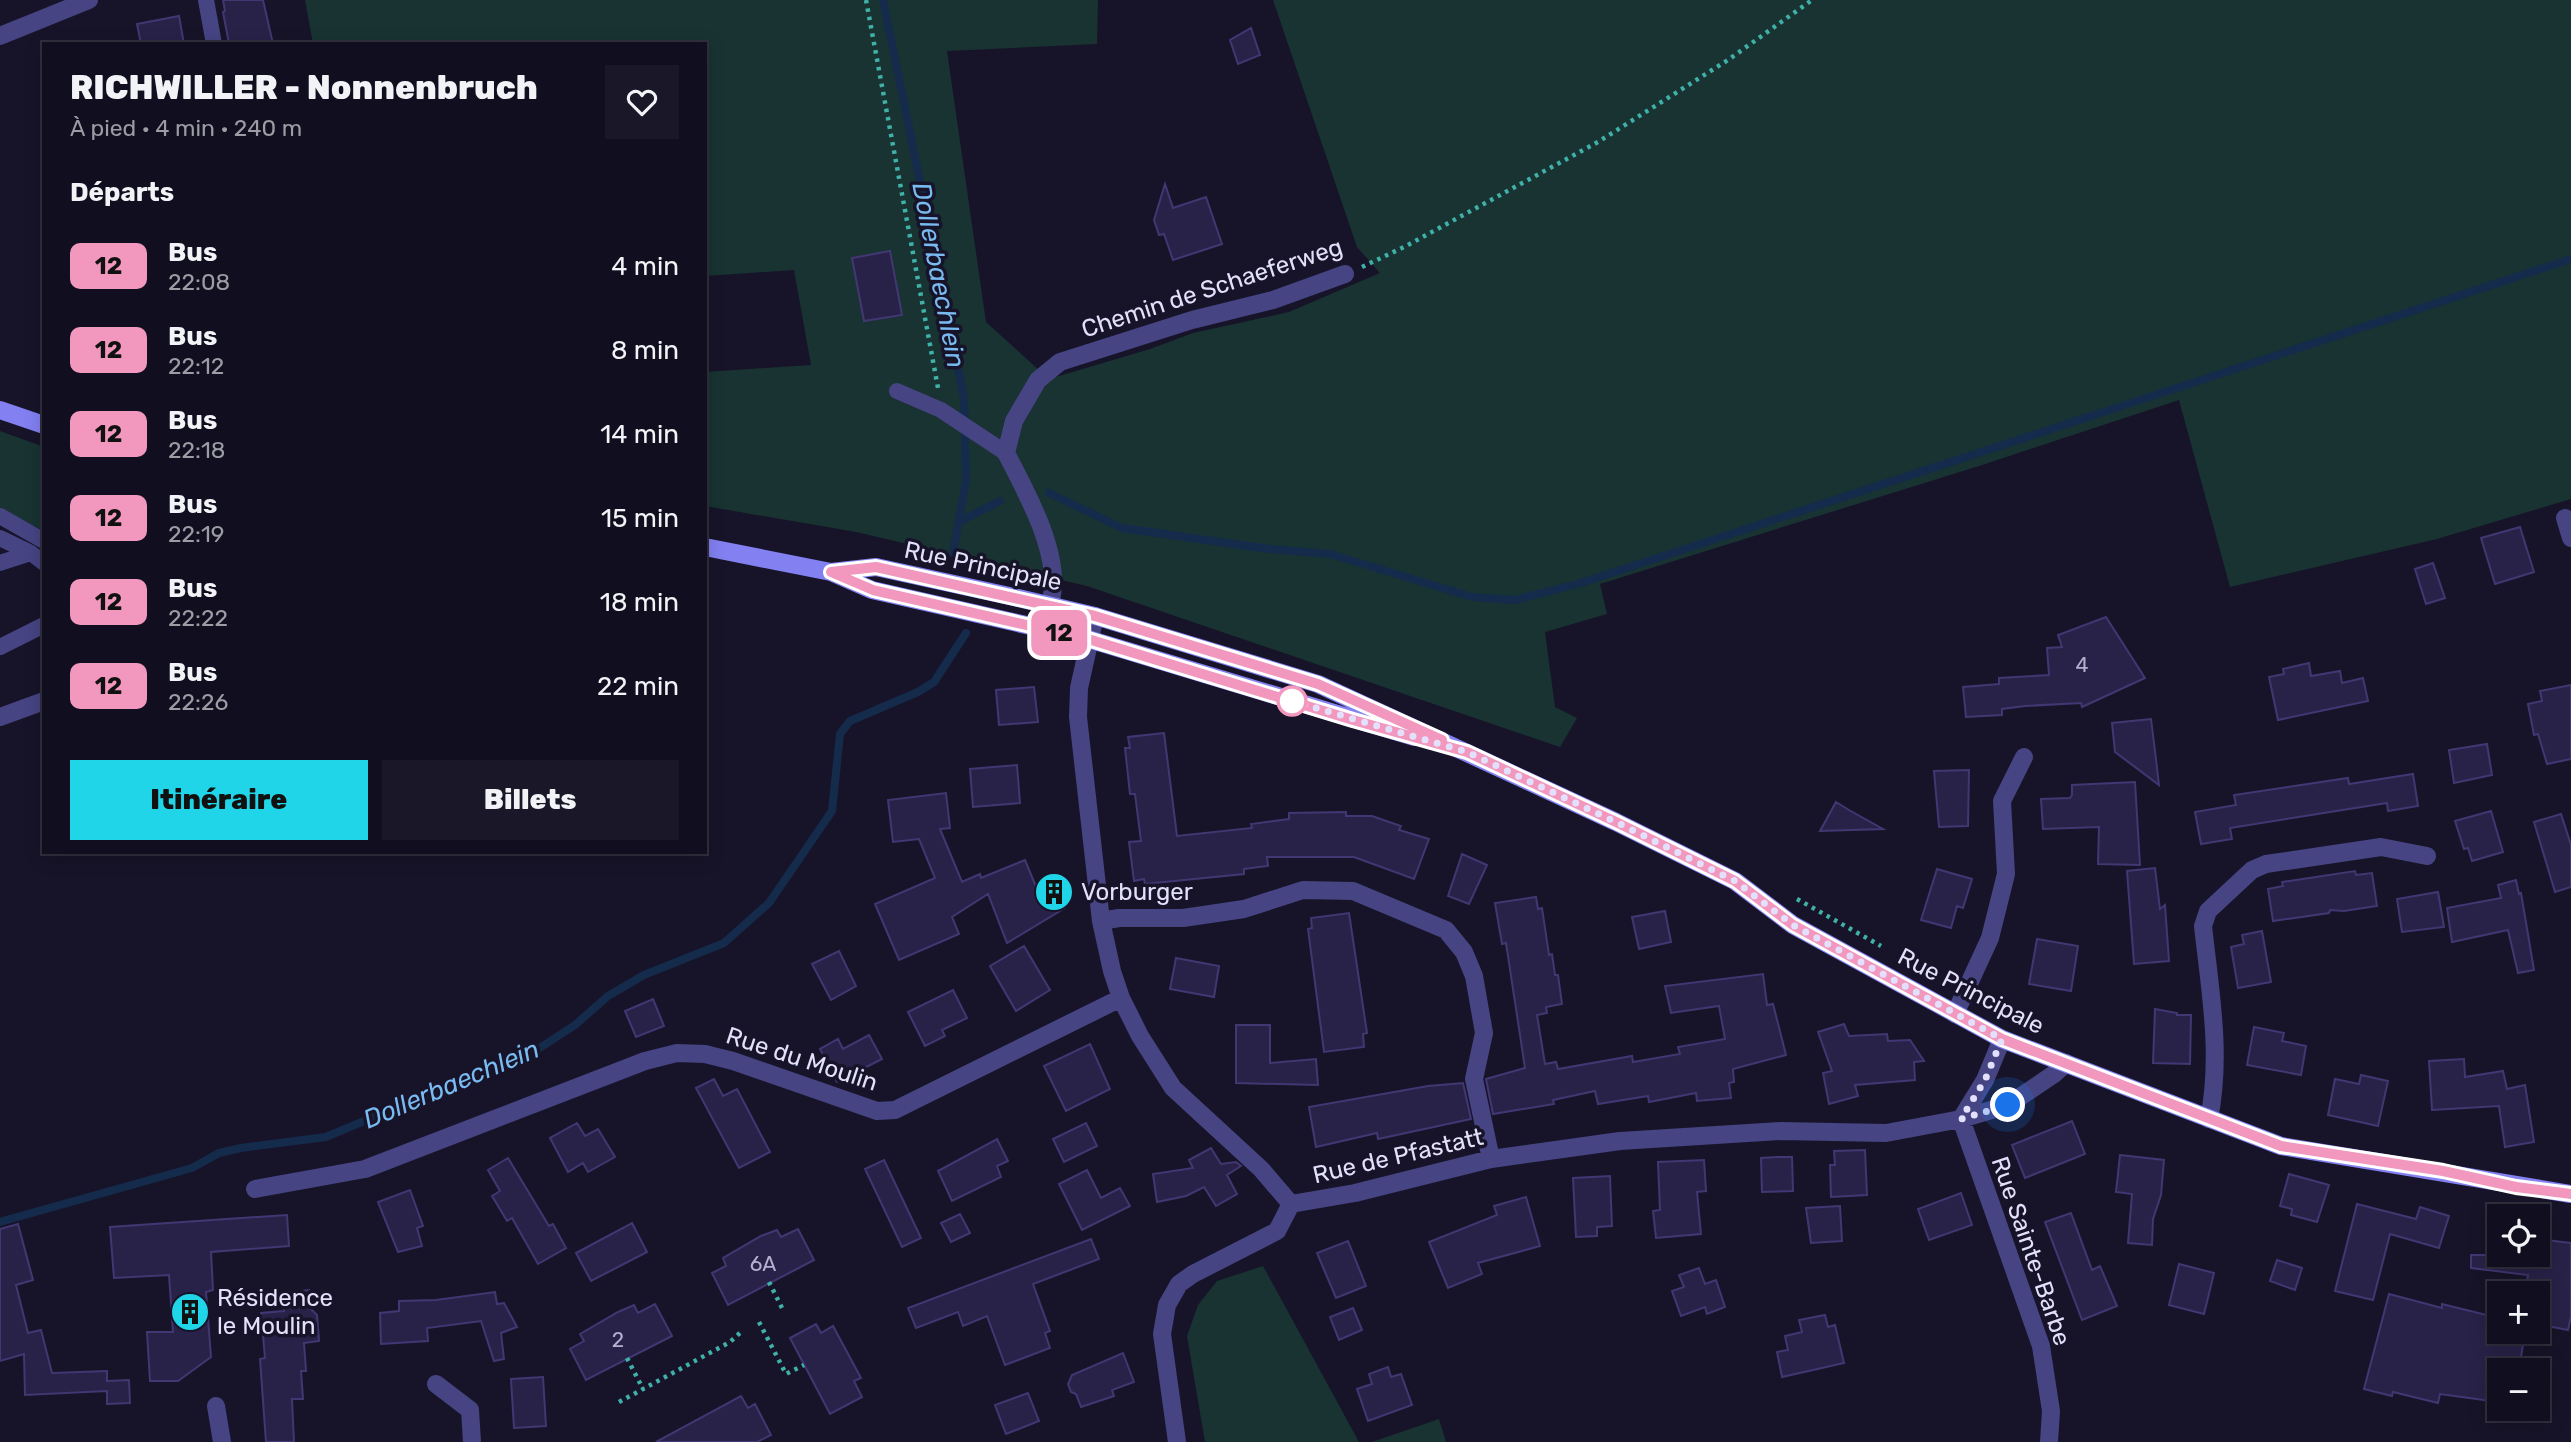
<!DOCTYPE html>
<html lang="fr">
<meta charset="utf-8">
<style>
:root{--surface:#110f1f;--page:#1a1828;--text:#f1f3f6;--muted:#9c9ca4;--line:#302f3d;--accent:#20d5e7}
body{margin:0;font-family:Rubik,sans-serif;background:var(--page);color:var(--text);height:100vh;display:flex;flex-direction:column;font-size:26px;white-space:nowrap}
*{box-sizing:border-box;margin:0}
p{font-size:23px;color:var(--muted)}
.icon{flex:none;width:38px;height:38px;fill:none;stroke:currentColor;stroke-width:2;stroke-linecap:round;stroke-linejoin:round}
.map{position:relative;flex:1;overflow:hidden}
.side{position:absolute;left:42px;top:42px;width:665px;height:812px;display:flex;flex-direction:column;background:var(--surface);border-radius:0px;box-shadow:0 4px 18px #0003,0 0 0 2px var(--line)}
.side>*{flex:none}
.badge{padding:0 14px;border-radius:10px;font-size:24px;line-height:46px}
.tools{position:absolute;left:2487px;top:1204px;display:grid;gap:14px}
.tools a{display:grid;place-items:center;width:63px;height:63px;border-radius:0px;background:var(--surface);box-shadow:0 4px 18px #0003,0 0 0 2px var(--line);font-size:35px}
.you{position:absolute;width:35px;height:35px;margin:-18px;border:5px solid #fff;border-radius:50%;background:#1a73e8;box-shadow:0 0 0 10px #1a73e833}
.map>.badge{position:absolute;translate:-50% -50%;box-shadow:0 0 0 4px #fff}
h2{padding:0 28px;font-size:26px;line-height:63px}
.round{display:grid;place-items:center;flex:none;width:74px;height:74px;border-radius:0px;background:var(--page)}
.headline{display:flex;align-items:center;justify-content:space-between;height:119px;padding:0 28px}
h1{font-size:33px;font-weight:800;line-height:52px}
.action{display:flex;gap:14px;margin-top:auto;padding:14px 28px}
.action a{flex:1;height:80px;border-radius:0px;background:var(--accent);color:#111;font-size:28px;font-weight:800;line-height:80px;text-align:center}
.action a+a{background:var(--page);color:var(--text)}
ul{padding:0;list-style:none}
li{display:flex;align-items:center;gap:21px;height:84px;padding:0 28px}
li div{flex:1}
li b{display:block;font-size:26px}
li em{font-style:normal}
li .badge{min-width:77px;font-weight:700;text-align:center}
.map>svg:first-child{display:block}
.green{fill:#183332}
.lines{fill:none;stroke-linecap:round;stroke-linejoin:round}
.stream{stroke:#152b4c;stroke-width:8}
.building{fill:#292248;stroke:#423772;stroke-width:2}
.path{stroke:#3fb1a9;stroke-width:4.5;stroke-dasharray:3.5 5;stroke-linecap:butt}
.lane{stroke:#464483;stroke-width:16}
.street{stroke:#464483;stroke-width:18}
.secondary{stroke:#8381f1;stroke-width:18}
.line-casing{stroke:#fff;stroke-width:16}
.line{stroke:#f298bf;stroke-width:10}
.walk{stroke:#e3e0fc;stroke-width:7;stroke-dasharray:0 12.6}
.stop-dot{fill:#fff;stroke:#f298bf;stroke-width:3.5}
.labels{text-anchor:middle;stroke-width:7;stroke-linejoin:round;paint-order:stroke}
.number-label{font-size:21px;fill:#b4b0cf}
.street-label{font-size:24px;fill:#e3e0fc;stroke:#171429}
.poi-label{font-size:24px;fill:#e3e0fc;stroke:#171429;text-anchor:start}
.water-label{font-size:26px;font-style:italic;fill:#79baf1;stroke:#171429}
</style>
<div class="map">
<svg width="2571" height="1442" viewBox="0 0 2571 1442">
<rect width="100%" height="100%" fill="#171429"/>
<path class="green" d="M 305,0 L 1098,0 L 1097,44 L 947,51 L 986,322 L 1049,379 L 1150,349 L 1193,333 L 1289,312 L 1380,273 L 1357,247 L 1273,0 L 2571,0 L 2571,499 L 2437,539 L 2230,587 L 2179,400 L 1979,466 L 1600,584 L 1607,614 L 1545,632 L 1555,707 L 1577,718 L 1560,747 L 1087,586 L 856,532 L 705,506 L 705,372 L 811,365 L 794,270 L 705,276 L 705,44 L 313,44 Z
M 0,431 L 44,447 L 44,531 L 0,508 Z
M 1263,1266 L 1359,1442 L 1205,1442 L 1187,1336 L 1198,1305 L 1217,1281 Z
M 1439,1419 L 1446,1442 L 1372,1442 Z"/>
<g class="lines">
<path class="stream" d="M 883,0 L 964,398 L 966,481 L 953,553
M 1049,493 L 1122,528 L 1269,549 L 1330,554 L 1472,597 L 1515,600 L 1581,583 L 2571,259
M 959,522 L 1000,501
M 0,1222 L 192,1168 L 219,1153 L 241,1148 L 326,1137 L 435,1091 L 529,1055 L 575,1025 L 608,996 L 644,975 L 724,943 L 769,903 L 832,811 L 840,734 L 850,721 L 918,692 L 934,682 L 966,633"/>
</g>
<path class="building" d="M 223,0 L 263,0 L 273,44 L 229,44 L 223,12 L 225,11 Z
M 179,16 L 184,44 L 141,44 L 137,24 Z
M 1251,28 L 1260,55 L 1238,64 L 1230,40 Z
M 1165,184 L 1173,208 L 1206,197 L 1222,244 L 1173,260 L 1164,234 L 1159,235 L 1154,220 Z
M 890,251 L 902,315 L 864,321 L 852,258 Z
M 2520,527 L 2534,572 L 2495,584 L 2481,538 Z
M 2433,563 L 2445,598 L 2426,604 L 2415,569 Z
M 2106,617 L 2145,678 L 2082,707 L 2081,703 L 2025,706 L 2002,709 L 2002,715 L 1966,717 L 1963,687 L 1999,684 L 1999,678 L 2049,675 L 2047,648 L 2062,647 L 2058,635 Z
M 2309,663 L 2311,676 L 2340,671 L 2342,683 L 2363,678 L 2368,701 L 2278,720 L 2269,677 L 2284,674 L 2283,669 Z
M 2571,685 L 2571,759 L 2547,764 L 2538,734 L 2534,735 L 2528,704 L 2542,701 L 2540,691 Z
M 1034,687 L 1038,722 L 999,725 L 996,690 Z
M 2151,719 L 2155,751 L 2159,785 L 2115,752 L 2112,723 Z
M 1164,733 L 1177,836 L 1252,828 L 1251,824 L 1289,819 L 1289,813 L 1346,812 L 1346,816 L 1372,816 L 1401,826 L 1399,830 L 1429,839 L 1414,879 L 1354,857 L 1267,857 L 1268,866 L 1244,869 L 1244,874 L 1145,884 L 1144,879 L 1134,881 L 1129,842 L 1141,841 L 1135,794 L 1130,794 L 1125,748 L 1130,748 L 1128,737 Z
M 2487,744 L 2492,775 L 2454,783 L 2449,750 Z
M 1017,765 L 1020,803 L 973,807 L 970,769 Z
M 1969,770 L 1968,826 L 1939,827 L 1934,771 Z
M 2413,774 L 2418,806 L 2388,811 L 2387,803 L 2230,828 L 2232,839 L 2201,844 L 2195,812 L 2236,805 L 2234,795 L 2348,778 L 2349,784 Z
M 2135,782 L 2140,865 L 2098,864 L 2099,827 L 2043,829 L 2041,799 L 2070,798 L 2072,795 L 2072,785 Z
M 946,793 L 950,828 L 940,829 L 962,882 L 980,874 L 981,878 L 1025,860 L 1039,894 L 1052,887 L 1065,908 L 1007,943 L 988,894 L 952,917 L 959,934 L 899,960 L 875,904 L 935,878 L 919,839 L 893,842 L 888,800 Z
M 1836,802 L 1849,810 L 1883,829 L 1820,831 Z
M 2491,811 L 2503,852 L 2472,861 L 2468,848 L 2464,849 L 2455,821 Z
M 2561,814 L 2571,845 L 2571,887 L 2555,892 L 2534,822 Z
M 1462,854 L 1487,865 L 1469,904 L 1448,896 Z
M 2155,868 L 2160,909 L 2165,905 L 2169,961 L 2134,964 L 2127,871 Z
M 1937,869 L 1972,879 L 1963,908 L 1957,906 L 1951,928 L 1921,920 Z
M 2355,871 L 2356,875 L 2372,873 L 2377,906 L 2344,911 L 2330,910 L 2329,913 L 2273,921 L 2268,889 L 2283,886 L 2282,882 Z
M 2516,880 L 2519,894 L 2521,893 L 2534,970 L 2518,973 L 2508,930 L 2452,942 L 2447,908 L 2501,898 L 2498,885 Z
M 2438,892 L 2444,927 L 2402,932 L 2397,899 Z
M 1536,897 L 1538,909 L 1542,908 L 1549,955 L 1552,954 L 1555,975 L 1558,975 L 1562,1004 L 1546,1007 L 1547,1013 L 1537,1015 L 1545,1064 L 1556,1062 L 1558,1069 L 1632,1056 L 1633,1062 L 1680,1054 L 1678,1047 L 1725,1039 L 1719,1006 L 1671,1013 L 1665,986 L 1763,974 L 1767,1005 L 1773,1004 L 1786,1055 L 1733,1069 L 1734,1082 L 1729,1083 L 1731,1098 L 1697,1101 L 1696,1093 L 1649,1102 L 1648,1096 L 1598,1104 L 1595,1091 L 1553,1100 L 1554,1104 L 1493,1114 L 1486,1079 L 1525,1068 L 1506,943 L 1502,944 L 1495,903 Z
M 1665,911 L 1671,942 L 1639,949 L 1632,917 Z
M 1349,913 L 1367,1033 L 1363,1034 L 1364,1047 L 1324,1052 L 1308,929 L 1312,928 L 1311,918 Z
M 2262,931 L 2271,982 L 2238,988 L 2231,947 L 2244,944 L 2242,935 Z
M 2037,939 L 2078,946 L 2071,991 L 2029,984 Z
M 1024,946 L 1050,990 L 1016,1011 L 990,966 Z
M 839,951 L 856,986 L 831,1000 L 812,964 Z
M 1176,958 L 1219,966 L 1214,997 L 1170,989 Z
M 953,990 L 967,1018 L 942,1030 L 945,1036 L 925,1046 L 908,1012 Z
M 653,999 L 664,1026 L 636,1037 L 625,1011 Z
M 2155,1009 L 2177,1013 L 2177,1015 L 2191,1015 L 2190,1064 L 2153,1063 Z
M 1844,1024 L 1849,1036 L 1887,1034 L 1888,1041 L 1910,1040 L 1924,1061 L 1914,1062 L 1915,1080 L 1855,1085 L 1858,1096 L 1829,1104 L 1823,1073 L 1832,1071 L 1818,1032 Z
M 1236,1025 L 1270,1025 L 1270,1063 L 1316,1059 L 1318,1085 L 1236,1083 Z
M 2254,1027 L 2284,1033 L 2282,1041 L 2306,1046 L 2301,1075 L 2247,1065 Z
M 869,1035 L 882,1059 L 837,1082 L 820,1049 L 838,1039 L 843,1049 Z
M 1090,1044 L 1110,1089 L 1066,1111 L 1044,1066 Z
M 2464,1059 L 2465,1077 L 2503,1071 L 2507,1089 L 2525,1085 L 2534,1142 L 2505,1147 L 2499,1106 L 2432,1110 L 2429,1061 Z
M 2361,1075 L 2388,1081 L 2378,1126 L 2328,1115 L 2335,1079 L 2359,1084 Z
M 714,1079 L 723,1096 L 737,1089 L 770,1152 L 739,1168 L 696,1088 Z
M 1463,1083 L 1471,1119 L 1378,1139 L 1377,1133 L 1316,1147 L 1309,1107 L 1428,1086 Z
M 2072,1121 L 2085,1154 L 2025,1178 L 2012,1145 Z
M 577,1123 L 585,1136 L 598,1129 L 615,1157 L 588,1172 L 583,1163 L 568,1172 L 550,1138 Z
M 1086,1123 L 1097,1146 L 1064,1162 L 1053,1139 Z
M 997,1139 L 1008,1161 L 997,1166 L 1001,1177 L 952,1201 L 938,1171 Z
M 1211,1148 L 1221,1164 L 1236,1162 L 1241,1166 L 1227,1175 L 1237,1194 L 1216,1206 L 1204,1187 L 1186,1196 L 1157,1202 L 1153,1174 L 1193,1168 L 1189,1160 Z
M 1865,1150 L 1867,1195 L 1831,1197 L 1830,1165 L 1835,1165 L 1834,1151 Z
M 2120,1155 L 2164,1160 L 2161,1195 L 2153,1219 L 2152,1245 L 2128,1243 L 2132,1194 L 2116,1192 Z
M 1777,1157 L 1792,1157 L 1793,1191 L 1762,1192 L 1761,1158 Z
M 508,1158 L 549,1226 L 553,1224 L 566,1248 L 538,1264 L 512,1218 L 507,1221 L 492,1196 L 500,1191 L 488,1170 Z
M 884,1160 L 921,1238 L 902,1247 L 865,1169 Z
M 1704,1160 L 1706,1191 L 1697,1192 L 1701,1234 L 1656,1238 L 1653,1211 L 1660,1210 L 1658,1162 Z
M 1087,1170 L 1101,1198 L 1120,1188 L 1130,1206 L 1082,1230 L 1059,1184 Z
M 2289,1174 L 2329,1185 L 2317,1222 L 2291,1215 L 2292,1209 L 2280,1206 Z
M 1610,1176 L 1612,1226 L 1597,1227 L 1597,1236 L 1576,1237 L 1573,1178 Z
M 410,1190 L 423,1226 L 417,1228 L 422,1246 L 398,1252 L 378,1202 Z
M 1961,1193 L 1972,1225 L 1929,1240 L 1918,1209 Z
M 1526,1197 L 1540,1246 L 1478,1263 L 1482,1274 L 1448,1288 L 1429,1242 L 1497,1215 L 1494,1206 Z
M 2357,1204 L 2416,1219 L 2420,1207 L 2449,1216 L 2439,1248 L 2390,1234 L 2373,1300 L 2335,1291 Z
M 1840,1206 L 1842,1241 L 1811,1243 L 1806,1208 Z
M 2071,1213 L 2092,1270 L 2100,1266 L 2117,1306 L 2082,1320 L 2045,1222 Z
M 960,1214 L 970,1233 L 951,1242 L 941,1223 Z
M 287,1215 L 289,1246 L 211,1252 L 213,1290 L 206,1292 L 211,1357 L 178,1381 L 150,1381 L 147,1332 L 173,1332 L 169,1275 L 114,1278 L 110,1227 Z
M 632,1223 L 647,1252 L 591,1281 L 576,1253 Z
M 18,1224 L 33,1280 L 16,1285 L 28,1333 L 41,1330 L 52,1373 L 107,1371 L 107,1381 L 129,1380 L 130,1403 L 107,1404 L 107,1391 L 25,1395 L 24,1354 L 0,1361 L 0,1229 Z
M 798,1229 L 814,1260 L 728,1305 L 712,1273 L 726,1266 L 723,1258 L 761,1236 L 777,1230 L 781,1237 Z
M 1091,1239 L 1099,1259 L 1033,1284 L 1050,1331 L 1045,1333 L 1050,1348 L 1005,1365 L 987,1316 L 963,1326 L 958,1312 L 916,1328 L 908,1308 Z
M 2538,1239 L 2571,1243 L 2571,1316 L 2568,1330 L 2538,1324 L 2538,1293 L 2525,1293 L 2528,1275 L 2471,1268 L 2471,1255 L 2538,1255 Z
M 1348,1241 L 1366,1286 L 1336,1298 L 1317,1253 Z
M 2277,1260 L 2302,1268 L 2295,1290 L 2270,1281 Z
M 2179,1264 L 2214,1273 L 2204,1314 L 2169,1305 Z
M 1699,1268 L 1705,1284 L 1716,1280 L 1725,1307 L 1707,1314 L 1705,1307 L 1681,1316 L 1672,1291 L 1684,1287 L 1679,1275 Z
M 309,1290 L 311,1309 L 317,1315 L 319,1341 L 304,1343 L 306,1371 L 301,1371 L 303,1399 L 292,1399 L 294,1442 L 266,1442 L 260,1359 L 265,1358 L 261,1313 L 284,1311 L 282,1293 Z
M 495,1292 L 497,1304 L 504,1303 L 517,1327 L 501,1333 L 504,1359 L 494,1361 L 481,1321 L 427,1328 L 428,1341 L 381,1344 L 380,1313 L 399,1311 L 399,1301 L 436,1300 Z
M 2389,1294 L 2442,1308 L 2442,1304 L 2499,1318 L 2499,1332 L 2525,1332 L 2519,1370 L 2499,1370 L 2499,1402 L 2440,1394 L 2438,1403 L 2393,1392 L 2392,1396 L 2364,1389 Z
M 655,1304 L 672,1336 L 586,1380 L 570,1349 L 584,1341 L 580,1334 L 618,1312 L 634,1305 L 638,1313 Z
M 1353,1308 L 1362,1330 L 1339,1340 L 1330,1317 Z
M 1825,1315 L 1828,1327 L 1835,1325 L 1844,1363 L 1782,1377 L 1777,1352 L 1788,1350 L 1785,1336 L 1802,1332 L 1799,1320 Z
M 816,1324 L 821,1333 L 833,1326 L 861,1378 L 854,1381 L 862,1397 L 830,1414 L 790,1338 Z
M 1123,1353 L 1134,1382 L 1112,1390 L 1114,1396 L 1081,1407 L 1076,1394 L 1071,1392 L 1068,1384 L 1072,1375 Z
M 1388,1367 L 1391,1377 L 1401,1374 L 1412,1405 L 1368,1421 L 1357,1389 L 1372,1384 L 1369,1374 Z
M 543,1377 L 546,1426 L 514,1428 L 511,1379 Z
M 1028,1393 L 1039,1421 L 1006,1434 L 995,1405 Z
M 741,1396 L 748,1408 L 755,1404 L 771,1435 L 757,1442 L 656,1442 Z"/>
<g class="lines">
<path class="path" d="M 866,0 L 938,388
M 1362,267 L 1406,246 L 1598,142 L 1728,60 L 1812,0
M 1797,899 L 1881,946
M 769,1282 L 783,1310
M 759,1322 L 786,1374 L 804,1365
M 627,1358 L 643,1389
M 619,1402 L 730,1342 L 741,1332"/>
<path class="lane" d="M 206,0 L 214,44
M 897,391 L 941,410 L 1006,453
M 0,516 L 44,541
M 0,538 L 31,553 L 44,563
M 0,563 L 31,553
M 0,647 L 44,625"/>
<path class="street" d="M 0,36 L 89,0
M 2565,518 L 2571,538
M 1095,616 L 1079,688 L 1078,717 L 1101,921 L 1112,971 L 1121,998 L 1140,1036 L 1173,1088 L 1261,1169 L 1291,1204
M 1045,629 C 1048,615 1052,601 1053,586 C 1055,543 1025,490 1006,453 L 1014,421 L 1038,380 L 1060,362 L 1192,320 L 1273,300 L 1345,274
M 0,717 L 44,701
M 1101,921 L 1119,918 L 1183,918 L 1244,909 L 1303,890 L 1353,891 L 1446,930 L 1464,952 L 1474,976 L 1484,1033 L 1474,1079 L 1491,1159
M 1955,1014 L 1990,938 L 2006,874 L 2002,801 L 2024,757
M 2002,1039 L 1985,1080 L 1961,1119 L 2008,1105 L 2054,1074 L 2066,1063
M 2209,1119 C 2222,1055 2210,990 2203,926 L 2208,911 L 2252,870 L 2266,864 L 2381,847 L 2427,856
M 255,1189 L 365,1169 L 645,1061 L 677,1053 L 705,1054 L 733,1061 L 877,1111 L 895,1110 L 1121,998
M 1291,1204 L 1355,1193 L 1491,1159 L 1620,1141 L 1781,1131 L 1886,1133 L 1961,1119 L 2041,1346 L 2051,1411 L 2049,1442
M 436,1384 L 470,1410 L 472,1442
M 216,1406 L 222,1442
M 1177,1442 L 1162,1334 L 1167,1305 L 1179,1284 L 1193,1274 L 1277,1231 L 1291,1204"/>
<path class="secondary" d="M 0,410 L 44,425
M 705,547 L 831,572 L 872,590 L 1088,639 L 1414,737
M 831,572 L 876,567 L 1014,597 L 1095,616 L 1318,684 L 1616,822 L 1735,881 L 1793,925 L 2002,1039 L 2281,1146 L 2571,1194"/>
</g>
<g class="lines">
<defs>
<path id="line" d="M 1442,740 L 1318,684 L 1095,616 L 876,567 L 831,572 L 873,590 L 1088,639 L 1353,720 L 1467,752 L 1616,822 L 1735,881 L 1793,925 L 2002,1039 L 2281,1146 L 2443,1171 L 2516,1187 L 2571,1194"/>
</defs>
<use href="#line" class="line-casing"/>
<use href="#line" class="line"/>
<path class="walk" d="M 1292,701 L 1467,752 L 1616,822 L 1735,881 L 1793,925 L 2002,1039 L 1985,1080 L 1961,1119 L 2008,1105"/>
</g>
<defs>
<symbol id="building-disc" viewBox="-11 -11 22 22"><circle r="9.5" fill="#20d5e7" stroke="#171429"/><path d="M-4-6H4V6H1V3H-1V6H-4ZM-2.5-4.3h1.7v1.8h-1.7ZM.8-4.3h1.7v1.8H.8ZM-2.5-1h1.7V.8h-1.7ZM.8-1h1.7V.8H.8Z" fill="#111"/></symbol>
</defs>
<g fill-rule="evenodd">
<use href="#building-disc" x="1032" y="870" width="44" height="44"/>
<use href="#building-disc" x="168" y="1290" width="44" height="44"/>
</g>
<circle class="stop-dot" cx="1292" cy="701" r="14"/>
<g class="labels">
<g class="number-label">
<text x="2082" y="672">4</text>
<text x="763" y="1271">6A</text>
<text x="618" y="1347">2</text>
</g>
<g class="street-label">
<text transform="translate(1212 288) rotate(-18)" y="8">Chemin de Schaeferweg</text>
<text transform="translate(983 566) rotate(12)" y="8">Rue Principale</text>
<text transform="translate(1971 991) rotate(27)" y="8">Rue Principale</text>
<text transform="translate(802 1059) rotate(18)" y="8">Rue du Moulin</text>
<text transform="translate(1398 1156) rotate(-13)" y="8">Rue de Pfastatt</text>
<text transform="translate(2031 1251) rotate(71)" y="8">Rue Sainte-Barbe</text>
</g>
<g class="poi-label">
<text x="1081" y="900">Vorburger</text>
<text x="217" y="1306">Résidence<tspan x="217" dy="28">le Moulin</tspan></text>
</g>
<g class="water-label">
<text transform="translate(939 275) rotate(79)" y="9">Dollerbaechlein</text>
<text transform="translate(451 1084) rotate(-23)" y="9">Dollerbaechlein</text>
</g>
</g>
</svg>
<div class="tools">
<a><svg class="icon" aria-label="locate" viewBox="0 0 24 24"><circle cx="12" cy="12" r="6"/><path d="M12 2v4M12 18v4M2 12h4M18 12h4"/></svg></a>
<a>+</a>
<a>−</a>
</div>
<div class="you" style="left:2008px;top:1105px"></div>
<b class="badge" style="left:1059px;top:633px;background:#f298bf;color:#111">12</b>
<section class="side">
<div class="headline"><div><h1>RICHWILLER - Nonnenbruch</h1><p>À pied · 4 min · 240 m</p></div><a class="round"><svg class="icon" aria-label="heart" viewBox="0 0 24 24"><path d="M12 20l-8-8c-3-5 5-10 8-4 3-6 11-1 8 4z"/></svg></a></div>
<h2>Départs</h2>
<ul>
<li><span class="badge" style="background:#f298bf;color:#111">12</span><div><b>Bus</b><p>22:08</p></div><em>4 min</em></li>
<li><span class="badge" style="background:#f298bf;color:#111">12</span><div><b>Bus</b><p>22:12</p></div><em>8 min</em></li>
<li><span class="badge" style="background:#f298bf;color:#111">12</span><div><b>Bus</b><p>22:18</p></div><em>14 min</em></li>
<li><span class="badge" style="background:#f298bf;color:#111">12</span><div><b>Bus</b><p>22:19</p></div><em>15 min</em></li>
<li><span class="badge" style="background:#f298bf;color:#111">12</span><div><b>Bus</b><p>22:22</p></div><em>18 min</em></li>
<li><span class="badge" style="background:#f298bf;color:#111">12</span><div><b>Bus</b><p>22:26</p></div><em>22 min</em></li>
</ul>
<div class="action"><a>Itinéraire</a><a>Billets</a></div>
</section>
</div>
